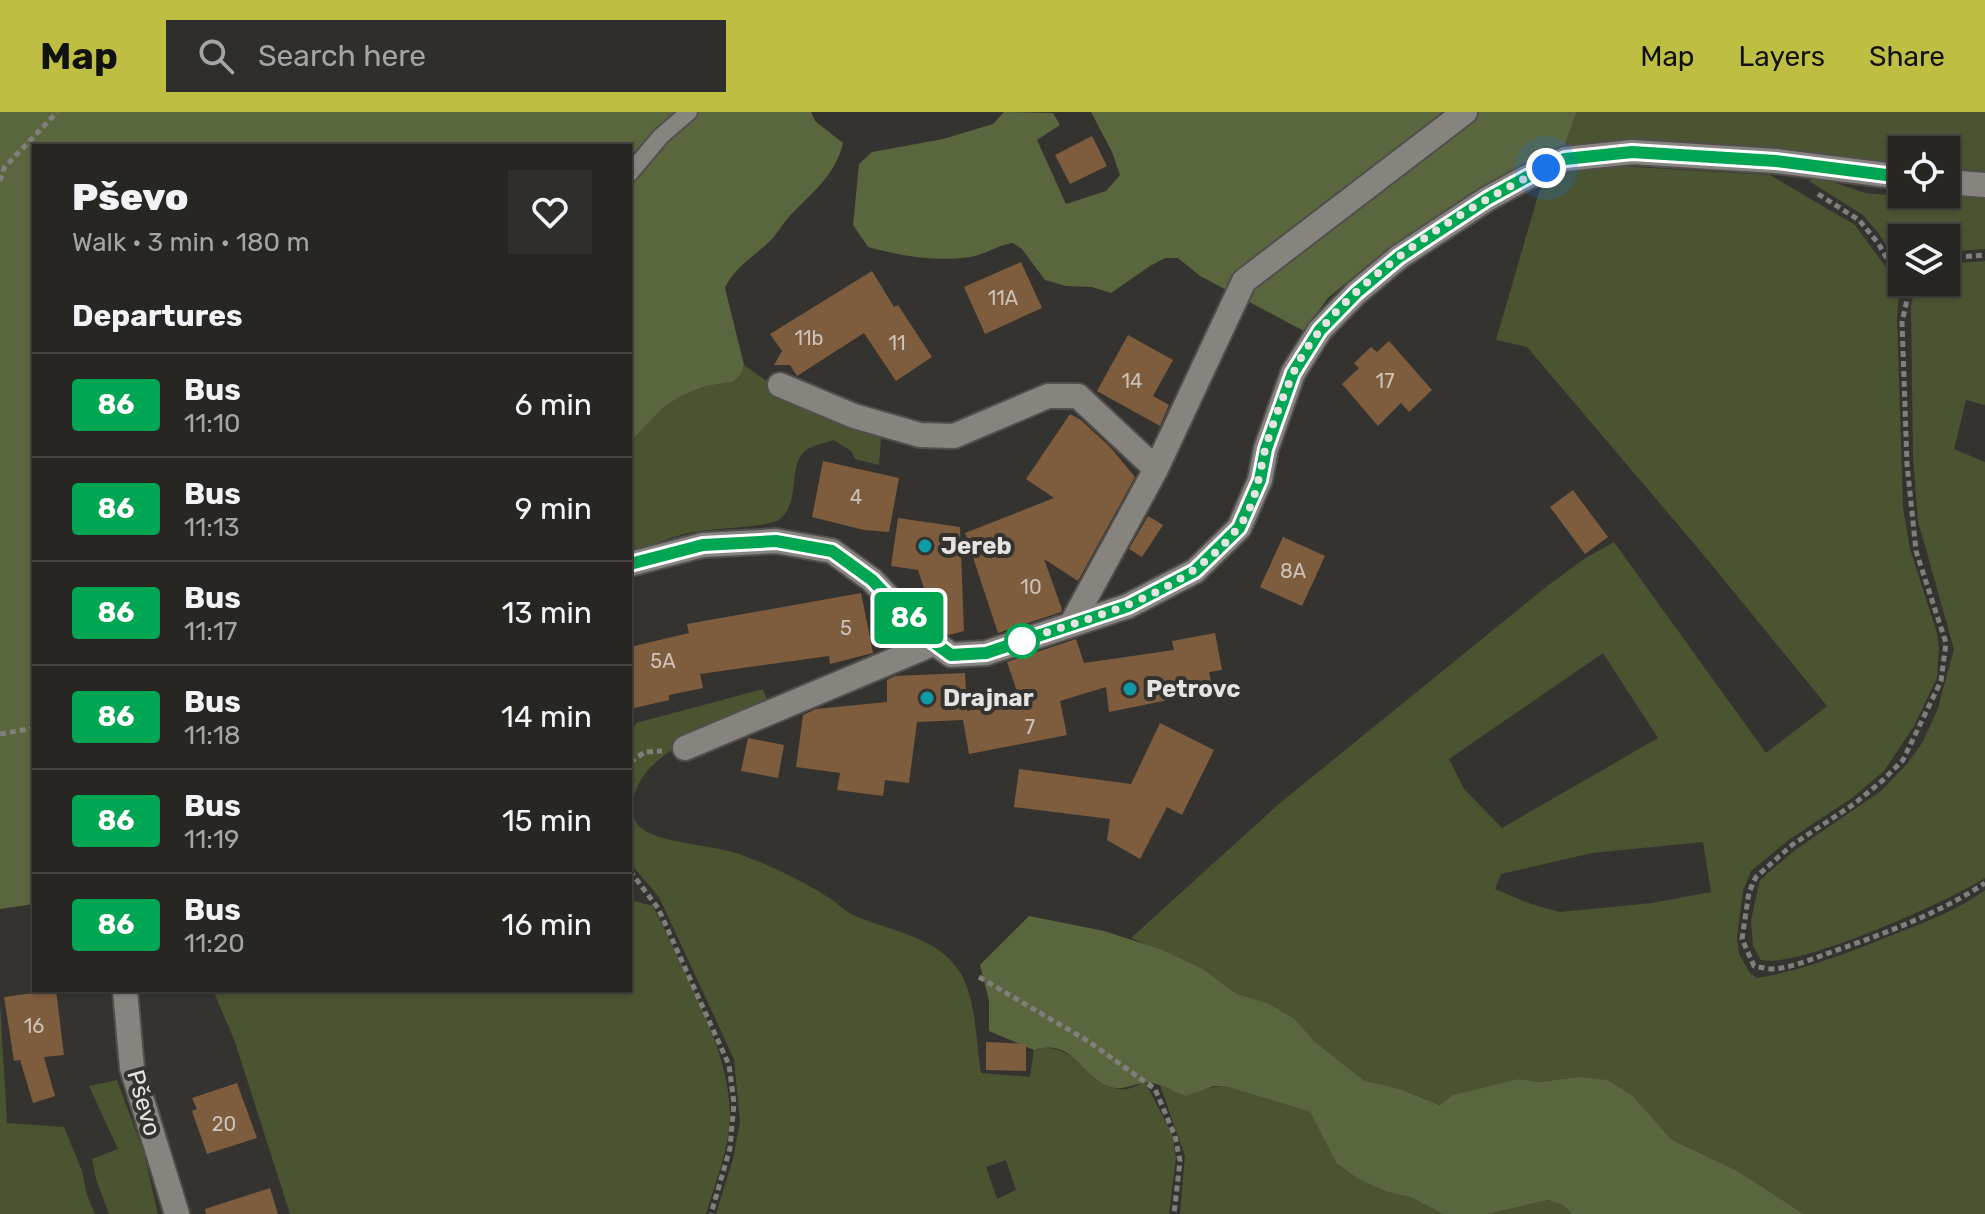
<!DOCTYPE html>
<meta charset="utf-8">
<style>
:root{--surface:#282623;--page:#302e2b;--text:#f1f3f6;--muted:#a5a5a6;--line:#444341;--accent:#bebf42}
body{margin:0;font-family:Rubik,sans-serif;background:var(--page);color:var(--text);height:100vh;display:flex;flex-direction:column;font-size:30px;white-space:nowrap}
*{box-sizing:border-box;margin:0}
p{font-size:26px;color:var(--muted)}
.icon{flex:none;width:44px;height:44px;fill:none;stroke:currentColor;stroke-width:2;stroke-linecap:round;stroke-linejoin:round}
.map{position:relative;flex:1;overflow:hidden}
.details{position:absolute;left:32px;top:32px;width:600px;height:848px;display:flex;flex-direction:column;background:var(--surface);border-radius:0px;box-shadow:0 2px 6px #0004,0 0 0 2px var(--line)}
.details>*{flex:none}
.badge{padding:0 16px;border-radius:6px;font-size:28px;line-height:52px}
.controls{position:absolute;left:1888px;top:24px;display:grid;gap:16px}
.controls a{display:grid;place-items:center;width:72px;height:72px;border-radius:0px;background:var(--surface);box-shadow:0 2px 6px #0004,0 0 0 2px var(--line);font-size:40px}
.you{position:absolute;width:40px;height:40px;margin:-20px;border:6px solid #fff;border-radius:50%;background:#1a73e8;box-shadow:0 0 0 12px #1a73e833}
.map>.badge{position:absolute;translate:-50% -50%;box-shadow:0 0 0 4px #fff}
h2{padding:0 40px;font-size:30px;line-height:72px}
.round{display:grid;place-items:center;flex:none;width:84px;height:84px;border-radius:0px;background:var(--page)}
.head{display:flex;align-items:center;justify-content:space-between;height:136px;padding:0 40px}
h1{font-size:38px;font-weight:800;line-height:60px}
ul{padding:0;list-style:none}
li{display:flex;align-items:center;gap:24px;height:104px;padding:0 40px;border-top:2px solid var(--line)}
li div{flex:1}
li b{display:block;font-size:30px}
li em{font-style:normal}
li .badge{min-width:88px;font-weight:700;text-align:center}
header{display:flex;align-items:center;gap:48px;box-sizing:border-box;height:112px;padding:0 40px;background:var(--accent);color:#111}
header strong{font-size:38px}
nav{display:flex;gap:44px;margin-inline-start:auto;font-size:28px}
.search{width:560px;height:72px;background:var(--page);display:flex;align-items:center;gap:20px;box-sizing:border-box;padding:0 28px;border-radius:0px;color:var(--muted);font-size:30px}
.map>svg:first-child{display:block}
.green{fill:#4a5431;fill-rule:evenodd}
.forest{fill:#5a663d}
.building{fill:#7e5c3e}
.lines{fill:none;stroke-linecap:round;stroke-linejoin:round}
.service-casing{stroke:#514f4c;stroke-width:20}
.minor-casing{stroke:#514f4c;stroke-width:28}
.tertiary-casing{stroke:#514f4c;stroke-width:28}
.path{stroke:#817f7c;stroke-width:5;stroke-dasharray:6 4;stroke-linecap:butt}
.service{stroke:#87837f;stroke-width:16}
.minor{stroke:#87837f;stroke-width:24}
.tertiary{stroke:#87837f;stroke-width:24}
.line-casing{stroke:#fff;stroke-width:18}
.line{stroke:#00a651;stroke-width:12}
.walk{stroke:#e6e4e2;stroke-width:8;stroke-dasharray:0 14.4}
.culture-dot{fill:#0f9aa8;stroke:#35332f;stroke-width:3}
.stop-dot{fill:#fff;stroke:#00a651;stroke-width:4}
.labels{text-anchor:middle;stroke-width:8;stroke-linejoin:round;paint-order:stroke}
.number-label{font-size:20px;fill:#ccc2b9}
.poi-label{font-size:24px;font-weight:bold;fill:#e6e4e2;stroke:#35332f;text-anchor:start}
.street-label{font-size:24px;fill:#e6e4e2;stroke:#35332f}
</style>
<header>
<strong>Map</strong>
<div class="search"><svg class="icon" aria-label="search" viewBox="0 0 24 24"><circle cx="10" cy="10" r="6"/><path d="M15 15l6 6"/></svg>Search here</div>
<nav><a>Map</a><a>Layers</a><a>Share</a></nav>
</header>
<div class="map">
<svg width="1985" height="1102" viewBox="0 0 1985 1102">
<rect width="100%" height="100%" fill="#35332f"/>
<path class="green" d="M 1577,0 L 1985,0 L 1985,59 L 1946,56 L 1946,38 L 1902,38 L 1902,51 L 1773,38 L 1629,27 L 1564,35 Z
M 1617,54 L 1770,63 L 1855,113 L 1885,154 L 1896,174 L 1899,182 L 1897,205 L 1903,396 L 1910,437 L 1937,521 L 1939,536 L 1937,566 L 1914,614 L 1884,659 L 1852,686 L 1790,727 L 1751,759 L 1743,779 L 1737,824 L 1739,842 L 1750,861 L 1757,866 C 1805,858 1850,840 1895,822 C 1926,810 1958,798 1985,778 L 1985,1102 L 1804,1102 L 1736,1058 L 1672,1028 L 1633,984 L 1579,965 L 1539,970 L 1519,967 L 1441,993 L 1397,976 L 1364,970 L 1314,929 L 1295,907 L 1268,891 L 1237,882 L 1203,857 L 1131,826 L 1280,691 L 1546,475 L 1584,447 L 1614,430 L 1766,641 L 1827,594 L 1707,447 L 1527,235 L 1496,228 L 1539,80 C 1557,58 1589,57 1617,54 ZM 1603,541 L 1658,626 L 1502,716 L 1464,677 L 1449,647 ZM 1703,730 L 1711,780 L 1652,791 L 1560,800 L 1531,792 L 1495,777 L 1501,762 L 1592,741 Z
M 1815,64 L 1865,81 L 1912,85 L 1927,82 L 1985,84 L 1985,137 L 1946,140 L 1946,126 L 1902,126 L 1902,161 L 1880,123 L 1863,103 L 1809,69 Z
M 1985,149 L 1985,293 L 1966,288 L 1954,337 L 1985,350 L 1985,766 C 1949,789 1798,857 1761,848 L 1753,834 L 1751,808 L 1760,768 L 1795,738 L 1881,679 L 1907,652 L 1922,631 L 1937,599 L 1954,537 L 1918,409 L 1913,345 L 1911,195 L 1915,173 L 1918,170 L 1946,170 L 1946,152 Z
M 744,253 L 768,270 L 782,284 L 815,301 L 881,325 L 879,353 L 855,347 L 851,339 L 834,328 C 826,331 812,333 805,339 C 788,352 801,390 780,407 C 768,416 708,416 688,421 C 669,426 647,434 630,443 L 630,330 L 664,295 L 681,284 L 706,274 L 733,270 L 740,263 Z
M 763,577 L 769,594 C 727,612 642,637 634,686 C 632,696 632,708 640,715 C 656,731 715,733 739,742 C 770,753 803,769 831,787 C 838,792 844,798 851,802 C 887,819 932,822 957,856 C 976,880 976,931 981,961 L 1030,965 L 1034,938 C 1079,925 1089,982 1127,977 C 1133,976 1139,972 1145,970 L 1172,1022 L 1176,1046 L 1169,1102 L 716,1102 L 733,1047 L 740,1010 L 734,947 L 659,785 L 630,751 L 630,623 L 636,611 ZM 1006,1048 L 1016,1078 L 997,1087 L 986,1055 Z
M 630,788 L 653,794 C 682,855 738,950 729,1019 C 725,1047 714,1075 706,1102 L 290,1102 L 235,930 L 213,878 L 630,878 Z
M 0,890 L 7,1011 L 64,1015 L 82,1059 L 87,1083 L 95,1102 L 0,1102 Z
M 117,968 L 144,1041 L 158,1102 L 109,1102 L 96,1067 L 92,1047 L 118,1037 L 89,974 Z
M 1160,973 C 1192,989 1198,973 1228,975 L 1310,1000 L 1336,1051 L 1358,1067 L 1387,1080 L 1410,1085 L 1443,1102 L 1180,1102 L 1185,1044 Z
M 1548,1088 L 1563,1093 L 1572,1102 L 1488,1102 Z"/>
<path class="forest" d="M 0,0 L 811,0 L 815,9 L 843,31 C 835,65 810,82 788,106 C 781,114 776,124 768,131 C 753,145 734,156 725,176 L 744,253 L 740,263 L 733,270 L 706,274 L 681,284 L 664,295 L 630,330 L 630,34 L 34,34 L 34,792 L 0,797 Z
M 1004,0 L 1053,1 L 1060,13 L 1037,28 L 1066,92 L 1106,79 L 1120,63 L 1112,40 L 1091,0 L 1577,0 L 1564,35 L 1478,77 L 1375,147 L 1328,186 L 1304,219 L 1200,164 L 1178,146 L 1165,146 L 1150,154 L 1111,181 L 1092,175 L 1066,174 L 1045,168 L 1022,137 L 1013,131 C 997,133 985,143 970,145 C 935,150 901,144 868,135 L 853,113 L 859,52 L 872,40 L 943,27 L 993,12 Z
M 1029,804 L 1104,819 L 1160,837 L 1203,857 L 1237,882 L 1268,891 L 1295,907 L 1314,929 L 1364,969 L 1397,976 L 1440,993 L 1453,983 L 1519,967 L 1539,970 L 1579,965 L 1607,968 L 1633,984 L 1672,1028 L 1736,1058 L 1804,1102 L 1572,1102 L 1563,1093 L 1548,1088 L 1488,1102 L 1443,1102 L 1410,1085 L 1387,1080 L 1358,1067 L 1336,1051 L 1310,1000 L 1228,975 L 1214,974 L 1186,984 C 1173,980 1158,969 1144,971 C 1131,972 1122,980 1108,974 C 1078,961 1073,926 1034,938 L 989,919 L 989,889 L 980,853 Z"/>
<path class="building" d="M 1092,24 L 1107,54 L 1070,72 L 1055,43 Z
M 1021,150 L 1042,196 L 985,222 L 964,175 Z
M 872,159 L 894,195 L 898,193 L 932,245 L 896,269 L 864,221 L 797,264 L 790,253 L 774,253 L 782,239 L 770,222 Z
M 1128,223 L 1173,248 L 1153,284 L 1169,293 L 1160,314 L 1097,279 Z
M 1389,229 L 1432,278 L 1409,300 L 1401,291 L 1378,314 L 1342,272 L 1359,256 L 1354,251 L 1371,235 L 1377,240 Z
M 1070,302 L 1081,308 L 1110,335 L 1135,365 L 1078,469 L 1044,447 L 1062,497 L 1061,500 L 998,521 L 965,421 L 1054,386 L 1026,367 Z
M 823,349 L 899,366 L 889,420 L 864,418 L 812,405 Z
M 1573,378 L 1608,425 L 1585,442 L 1550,395 Z
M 1148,404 L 1163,413 L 1142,445 L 1129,437 Z
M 898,406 L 960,415 L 964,519 L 949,523 L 936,513 L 918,458 L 891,454 Z
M 1283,425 L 1325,444 L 1302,494 L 1260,475 Z
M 861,481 L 873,541 L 830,552 L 829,544 L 700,562 L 703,576 L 669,583 L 669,588 L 630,597 L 630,535 L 689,521 L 687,512 Z
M 1215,521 L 1222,558 L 1209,560 L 1213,579 L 1109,600 L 1106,575 L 1060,589 L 1067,623 L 969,642 L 963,608 L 917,610 L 909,671 L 885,668 L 883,684 L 837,678 L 840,661 L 796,655 L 803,603 L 816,597 L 887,590 L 887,568 L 895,564 L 965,561 L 967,599 L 1020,588 L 1007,550 L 1076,527 L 1084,551 L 1174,538 L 1172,529 Z
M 1160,611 L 1214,638 L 1182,703 L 1167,695 L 1140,747 L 1107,728 L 1110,707 L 1014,695 L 1019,657 L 1131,672 Z
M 748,626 L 784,633 L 778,666 L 741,659 Z
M 56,878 L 64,943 L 44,945 L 55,984 L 33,991 L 20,948 L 14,949 L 4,885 Z
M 986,930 L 1026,932 L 1026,959 L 986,958 Z
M 237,971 L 257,1026 L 207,1042 L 192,999 L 197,997 L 192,986 Z
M 270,1076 L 278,1102 L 206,1102 L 205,1097 Z"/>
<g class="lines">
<defs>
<path id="service" d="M 630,61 L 661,24 L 689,0"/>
<path id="minor" d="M 780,273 L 854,304 L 920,323 L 954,324 L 1048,284 L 1078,284 L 1156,357
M 1072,511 L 1156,357 L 1244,169 L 1465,0
M 685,636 L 935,531"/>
<path id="tertiary" d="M 1946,70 L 1985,73
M 630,452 L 703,433 L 776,429 L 832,439 L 872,468 L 924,523 L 951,543 L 986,541 L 1128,494 L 1195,459 L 1239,416 L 1260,368 L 1266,337 L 1293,261 L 1320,218 L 1356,181 L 1399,145 L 1487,87 L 1527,65 L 1565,47 L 1632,40 L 1776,49 L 1902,65
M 125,878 L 132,956 L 177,1102"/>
</defs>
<use href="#service" class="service-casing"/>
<use href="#minor" class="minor-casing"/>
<use href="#tertiary" class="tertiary-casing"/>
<path class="path" d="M 0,69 L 4,56 L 57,0
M 1818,82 L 1859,108 L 1878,131 L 1907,181
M 1946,146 L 1985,143
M 1911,170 L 1902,210 L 1907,352 L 1916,439 L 1946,531 L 1941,569 L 1903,648 L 1882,669 L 1854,692 L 1792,733 L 1756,765 L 1749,780 L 1742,827 L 1754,854 C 1760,855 1766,857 1772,857 C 1791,856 1809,848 1826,842 C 1880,823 1937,803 1985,771
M 0,622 L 34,616
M 630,650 L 645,640 L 662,639
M 630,759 L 658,796 L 729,953 L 734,991 L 730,1036 L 711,1102
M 979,865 L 1088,929 L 1155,977 L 1175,1024 L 1180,1049 L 1174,1102"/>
<use href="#service" class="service"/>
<use href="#minor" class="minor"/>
<use href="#tertiary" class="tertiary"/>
</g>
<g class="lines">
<defs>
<path id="line" d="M 630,452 L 703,433 L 776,429 L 832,439 L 872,468 L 924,523 L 951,543 L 986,541 L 1128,494 L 1195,459 L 1239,416 L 1260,368 L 1266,337 L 1293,261 L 1320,218 L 1356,181 L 1399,145 L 1487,87 L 1527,65 L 1565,47 L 1632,40 L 1776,49 L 1902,65"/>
</defs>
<use href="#line" class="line-casing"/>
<use href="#line" class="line"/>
<path class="walk" d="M 1022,529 L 1014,531 C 1093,504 1183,486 1237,417 C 1255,396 1259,364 1265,338 C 1272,313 1282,287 1292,264 C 1328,178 1465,95 1546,56"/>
</g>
<g class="culture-dot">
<circle cx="925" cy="434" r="8"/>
<circle cx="1130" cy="577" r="8"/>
<circle cx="927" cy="586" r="8"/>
</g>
<circle class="stop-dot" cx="1022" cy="529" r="16"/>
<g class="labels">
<g class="number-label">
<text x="1003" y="193">11A</text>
<text x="809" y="233">11b</text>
<text x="897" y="238">11</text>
<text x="1132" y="276">14</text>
<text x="1385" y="276">17</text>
<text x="856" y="392">4</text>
<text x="1293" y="466">8A</text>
<text x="1031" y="482">10</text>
<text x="846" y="523">5</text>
<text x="663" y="556">5A</text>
<text x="1030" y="622">7</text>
<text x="34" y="921">16</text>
<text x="224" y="1019">20</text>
</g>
<g class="poi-label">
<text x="941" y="442">Jereb</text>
<text x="1146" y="585">Petrovc</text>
<text x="943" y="594">Drajnar</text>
</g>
<g class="street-label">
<text transform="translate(144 991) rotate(74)" y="8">Pševo</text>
</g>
</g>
</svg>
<div class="controls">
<a><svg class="icon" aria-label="locate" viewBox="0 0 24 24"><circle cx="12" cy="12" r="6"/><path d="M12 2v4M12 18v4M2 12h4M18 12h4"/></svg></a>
<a><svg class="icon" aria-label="layers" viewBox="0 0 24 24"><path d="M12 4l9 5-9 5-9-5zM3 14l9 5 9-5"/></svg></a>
</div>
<div class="you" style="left:1546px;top:56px"></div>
<b class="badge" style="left:909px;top:506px;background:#00a651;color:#fff">86</b>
<section class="details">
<div class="head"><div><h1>Pševo</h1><p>Walk · 3 min · 180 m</p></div><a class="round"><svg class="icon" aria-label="heart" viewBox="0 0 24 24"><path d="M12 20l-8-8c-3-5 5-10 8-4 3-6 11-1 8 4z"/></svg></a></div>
<h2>Departures</h2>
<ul>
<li><span class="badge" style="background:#00a651;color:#fff">86</span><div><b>Bus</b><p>11:10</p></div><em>6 min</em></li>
<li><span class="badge" style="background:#00a651;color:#fff">86</span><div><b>Bus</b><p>11:13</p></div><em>9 min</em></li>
<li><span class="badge" style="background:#00a651;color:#fff">86</span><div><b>Bus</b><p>11:17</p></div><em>13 min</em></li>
<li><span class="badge" style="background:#00a651;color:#fff">86</span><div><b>Bus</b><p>11:18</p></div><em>14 min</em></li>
<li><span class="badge" style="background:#00a651;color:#fff">86</span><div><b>Bus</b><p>11:19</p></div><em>15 min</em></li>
<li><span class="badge" style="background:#00a651;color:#fff">86</span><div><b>Bus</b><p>11:20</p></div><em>16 min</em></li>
</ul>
</section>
</div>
